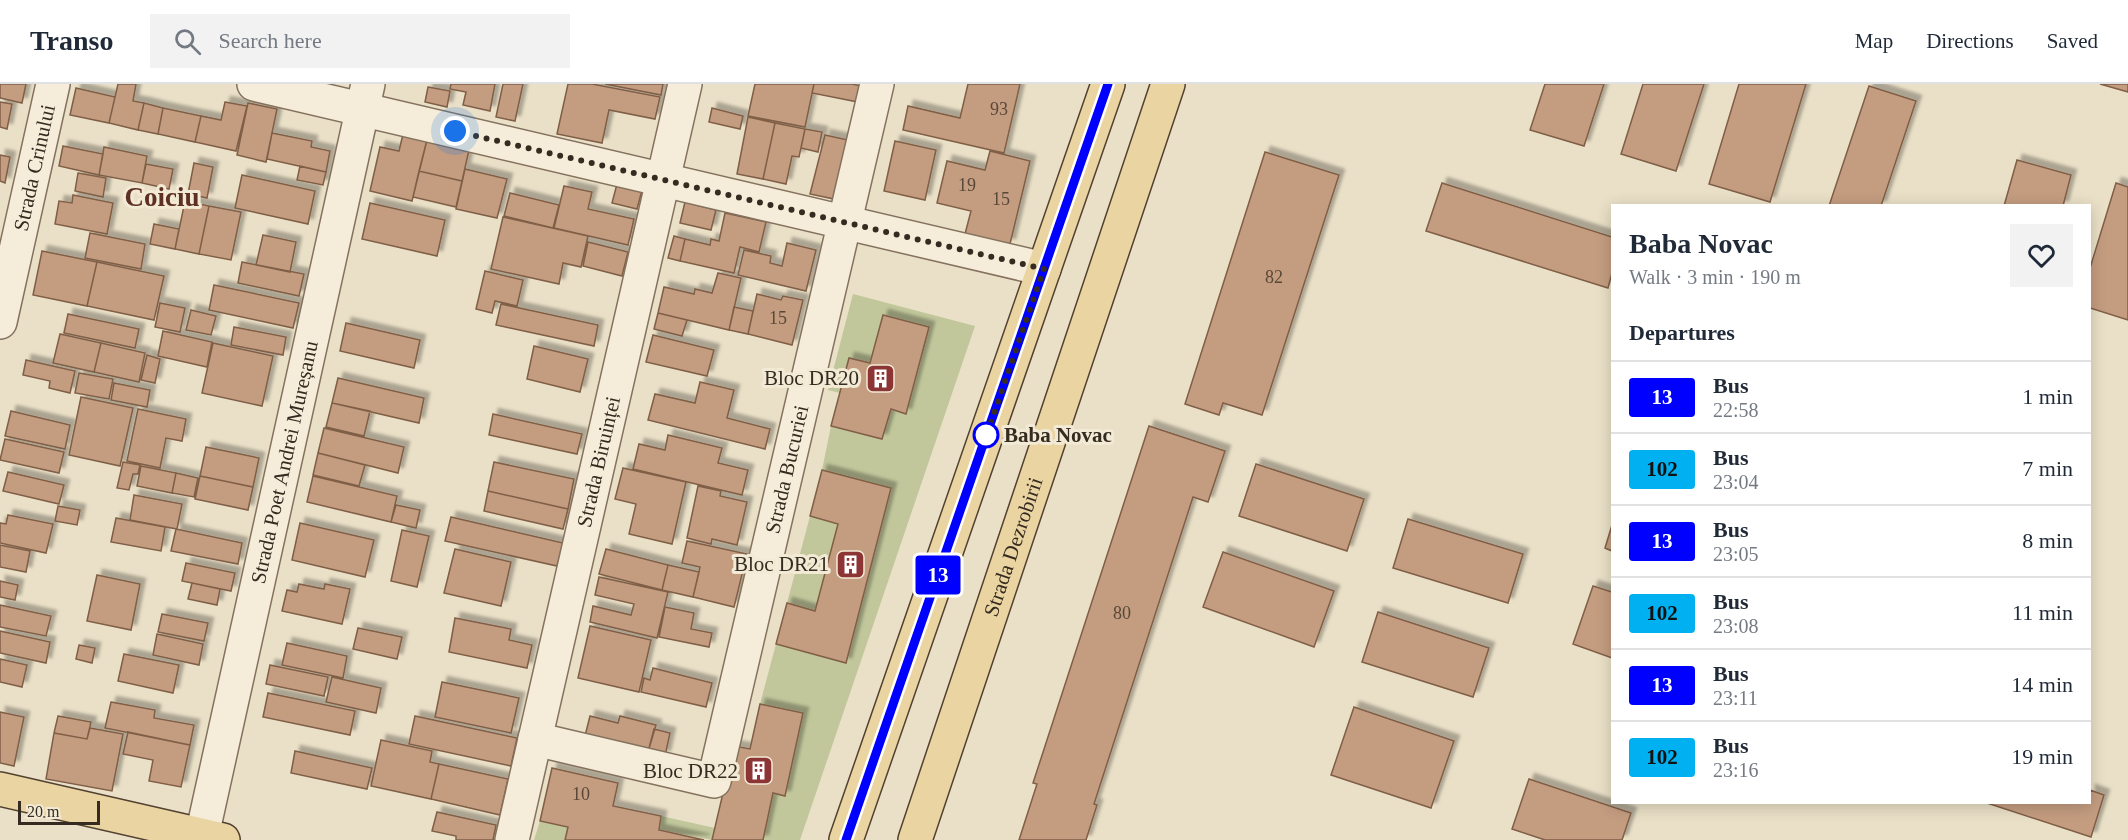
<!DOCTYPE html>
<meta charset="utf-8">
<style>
:root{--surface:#fff;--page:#f2f2f3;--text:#1f2937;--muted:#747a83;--line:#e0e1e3}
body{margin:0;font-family:Georgia,serif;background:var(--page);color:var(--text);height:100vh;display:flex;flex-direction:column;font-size:22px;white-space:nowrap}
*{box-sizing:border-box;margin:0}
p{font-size:20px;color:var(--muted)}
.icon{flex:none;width:33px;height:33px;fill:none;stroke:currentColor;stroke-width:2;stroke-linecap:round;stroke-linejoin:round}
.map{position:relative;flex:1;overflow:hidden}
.side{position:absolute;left:1611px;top:120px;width:480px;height:600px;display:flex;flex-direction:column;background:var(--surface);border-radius:0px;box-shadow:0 3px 15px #0003}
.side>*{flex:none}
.badge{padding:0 12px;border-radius:4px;font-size:21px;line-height:39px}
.scale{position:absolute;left:18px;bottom:15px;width:82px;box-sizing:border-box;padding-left:6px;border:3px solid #352b20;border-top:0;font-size:16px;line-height:21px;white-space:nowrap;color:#352b20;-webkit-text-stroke:4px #f2ead5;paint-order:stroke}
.you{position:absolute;width:30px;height:30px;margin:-15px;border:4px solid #fff;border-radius:50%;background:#1a73e8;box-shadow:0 0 0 9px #1a73e833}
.map>.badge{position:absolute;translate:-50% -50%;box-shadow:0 0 0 3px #fff}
h2{padding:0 18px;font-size:22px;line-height:54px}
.round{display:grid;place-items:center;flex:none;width:63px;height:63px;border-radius:0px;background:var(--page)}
.headline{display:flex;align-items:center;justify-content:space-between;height:102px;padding:0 18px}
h1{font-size:28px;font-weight:700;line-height:45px}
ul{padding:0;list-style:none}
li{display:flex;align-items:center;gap:18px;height:72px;padding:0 18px;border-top:2px solid var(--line)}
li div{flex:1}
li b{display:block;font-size:22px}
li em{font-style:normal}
li .badge{min-width:66px;font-weight:700;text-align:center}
header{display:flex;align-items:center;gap:36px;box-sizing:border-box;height:84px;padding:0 30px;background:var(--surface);border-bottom:2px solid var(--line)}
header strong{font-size:28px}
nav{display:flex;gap:33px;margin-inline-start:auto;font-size:21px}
.search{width:420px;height:54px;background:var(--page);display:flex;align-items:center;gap:15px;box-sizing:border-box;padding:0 21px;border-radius:0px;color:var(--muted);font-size:22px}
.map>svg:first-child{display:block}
.green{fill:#c1c79b}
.building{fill:#c49d80;stroke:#805e46;stroke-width:1.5;filter:url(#shadow)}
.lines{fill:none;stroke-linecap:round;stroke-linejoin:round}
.minor-casing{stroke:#84725e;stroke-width:36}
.major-casing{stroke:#524131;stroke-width:36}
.minor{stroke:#f5edd9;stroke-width:33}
.major{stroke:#e9d4a2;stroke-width:33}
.line-casing{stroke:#fff;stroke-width:14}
.line{stroke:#00f;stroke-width:9}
.walk{stroke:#352b20;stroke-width:6;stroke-dasharray:0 10.8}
.stop-dot{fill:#fff;stroke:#00f;stroke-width:3}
.labels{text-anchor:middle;stroke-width:6;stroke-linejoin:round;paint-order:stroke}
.number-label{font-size:18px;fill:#594838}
.street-label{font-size:21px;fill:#352b20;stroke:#f2ead5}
.poi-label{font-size:21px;fill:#352b20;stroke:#f2ead5;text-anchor:end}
.stop-label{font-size:21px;font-weight:bold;fill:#352b20;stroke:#f2ead5;text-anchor:start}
.district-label{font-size:27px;font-weight:bold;fill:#5e3024;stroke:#f2ead5}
</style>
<header>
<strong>Transo</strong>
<div class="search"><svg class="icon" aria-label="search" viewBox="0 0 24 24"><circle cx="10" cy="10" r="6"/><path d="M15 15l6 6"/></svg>Search here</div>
<nav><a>Map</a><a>Directions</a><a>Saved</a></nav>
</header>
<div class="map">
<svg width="2128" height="756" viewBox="0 0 2128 756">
<defs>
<filter id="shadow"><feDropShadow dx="5.5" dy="-5.5" stdDeviation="1.5" flood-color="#0004"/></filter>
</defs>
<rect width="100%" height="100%" fill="#eae0c7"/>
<path class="green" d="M 853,210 L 975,242 L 800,756 L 763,756 L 773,709 L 785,711 L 803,630 L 760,620 L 776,560 L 846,578 L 891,405 L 822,386 L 831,342 L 882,355 L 891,325 L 906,329 L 929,244 L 870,279 L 850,274 L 840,309 L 828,306 Z
M 810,432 L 838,440 L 815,527 L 787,519 Z
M 661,732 L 715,744 L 712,756 L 659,746 Z
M 540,737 L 568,743 L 565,756 L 534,756 Z"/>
<path class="building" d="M 0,0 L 26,0 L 22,19 L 0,14 Z
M 118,0 L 136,0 L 133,17 L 144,19 L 138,46 L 109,39 Z
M 451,0 L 495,0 L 490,27 L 463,21 L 466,8 L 450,5 Z
M 503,0 L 523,0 L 515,37 L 496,33 Z
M 568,0 L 592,0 L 660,13 L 655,35 L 609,26 L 602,59 L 557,50 Z
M 605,0 L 663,0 L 661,11 Z
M 755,0 L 814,0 L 805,43 L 748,32 Z
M 814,0 L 852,0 L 861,2 L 858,18 L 812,9 Z
M 968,0 L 1020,0 L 1004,69 L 903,46 L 908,22 L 960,34 Z
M 1545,0 L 1604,0 L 1584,62 L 1530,46 Z
M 1643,0 L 1704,0 L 1676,87 L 1621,70 Z
M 1739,0 L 1806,0 L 1770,118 L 1709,100 Z
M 2100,0 L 2128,0 L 2128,8 Z
M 1869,2 L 1916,17 L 1881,122 L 1829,122 Z
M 428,3 L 450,7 L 447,23 L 425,18 Z
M 76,4 L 115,13 L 109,39 L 70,31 Z
M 0,18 L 12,20 L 7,45 L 0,43 Z
M 225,18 L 247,22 L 236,67 L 195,58 L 201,32 L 221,36 Z
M 144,19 L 163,24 L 158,50 L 138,46 Z
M 248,19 L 277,25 L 266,78 L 237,71 Z
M 163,24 L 201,32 L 195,58 L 158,50 Z
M 712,24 L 743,32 L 740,45 L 709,38 Z
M 748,33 L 775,39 L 763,95 L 737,90 Z
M 775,39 L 805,45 L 799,73 L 792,72 L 786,100 L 763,95 Z
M 805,45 L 822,48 L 818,68 L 801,64 Z
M 272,49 L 312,57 L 311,63 L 330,67 L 326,88 L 267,75 Z
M 403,50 L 427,56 L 412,117 L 370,107 L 380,63 L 399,67 Z
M 825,51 L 848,56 L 834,115 L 810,110 Z
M 427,56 L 469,66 L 462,97 L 419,87 Z
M 895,57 L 936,66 L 925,116 L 884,107 Z
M 63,62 L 103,70 L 99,91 L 59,82 Z
M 104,63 L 147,72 L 142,99 L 99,91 Z
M 990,67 L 1030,77 L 1010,160 L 965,150 L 971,127 L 937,119 L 947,77 L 985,86 Z
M 1265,68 L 1339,91 L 1262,331 L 1223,319 L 1219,331 L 1185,320 Z
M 0,71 L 10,73 L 5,99 L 0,97 Z
M 2017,76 L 2071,91 L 2063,122 L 2004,122 Z
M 194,79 L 213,83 L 207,114 L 188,110 Z
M 146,80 L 173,85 L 169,105 L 142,99 Z
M 300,82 L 326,88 L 323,101 L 297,96 Z
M 465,85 L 507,95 L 497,134 L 456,125 Z
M 419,87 L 462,97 L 456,123 L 413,113 Z
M 78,89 L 106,94 L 103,113 L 75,107 Z
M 242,91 L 315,107 L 308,140 L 235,124 Z
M 1442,99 L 1612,153 L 1612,189 L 1608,204 L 1426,147 Z
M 2116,99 L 2128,103 L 2128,236 L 2090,224 L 2090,184 Z
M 617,100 L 642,106 L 637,125 L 612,119 Z
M 564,102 L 592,108 L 588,125 L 634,135 L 628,161 L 554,144 Z
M 510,109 L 559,121 L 553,144 L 504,132 Z
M 73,111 L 113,119 L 107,150 L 55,140 L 59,117 L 72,119 Z
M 185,117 L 209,122 L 199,170 L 175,165 Z
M 685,118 L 716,126 L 711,146 L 680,139 Z
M 370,119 L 445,136 L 437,172 L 362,155 Z
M 209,122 L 241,128 L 231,176 L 199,170 Z
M 725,129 L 766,138 L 759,168 L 740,163 L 734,189 L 680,177 L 685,155 L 710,161 L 711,155 L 719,157 Z
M 503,133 L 588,152 L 581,183 L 563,179 L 559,200 L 491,185 Z
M 154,140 L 179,145 L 175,165 L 150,160 Z
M 90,149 L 145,160 L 141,185 L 85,174 Z
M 263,151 L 296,158 L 290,188 L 256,181 Z
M 674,152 L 685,155 L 680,177 L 668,174 Z
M 588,158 L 628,168 L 622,192 L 583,182 Z
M 787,159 L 816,166 L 806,207 L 738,191 L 744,166 L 771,172 L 770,179 L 782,182 Z
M 42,167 L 97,178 L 87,222 L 33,211 Z
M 97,178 L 164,192 L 154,236 L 87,222 Z
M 242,178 L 304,190 L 299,212 L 238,199 Z
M 485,187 L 523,196 L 517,222 L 495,217 L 492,229 L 476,225 Z
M 718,189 L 741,194 L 729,246 L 658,229 L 664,203 L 694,210 L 695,205 L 712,209 Z
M 214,201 L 299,219 L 293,244 L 209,226 Z
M 757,210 L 781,216 L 783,212 L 803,216 L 792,261 L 748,250 Z
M 160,219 L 185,224 L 180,248 L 155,243 Z
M 501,220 L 598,241 L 594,262 L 496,241 Z
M 734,223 L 753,227 L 748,250 L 729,246 Z
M 191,226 L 216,232 L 211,251 L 186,246 Z
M 658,229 L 687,236 L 682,252 L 654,245 Z
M 68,230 L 139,245 L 135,264 L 64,249 Z
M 883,231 L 929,243 L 906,330 L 891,325 L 882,355 L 831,342 L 849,274 L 870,279 Z
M 346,239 L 420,256 L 414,284 L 340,267 Z
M 234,243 L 286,253 L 283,271 L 231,261 Z
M 163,247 L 212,258 L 207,283 L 158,272 Z
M 60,250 L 101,259 L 94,288 L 53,279 Z
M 653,251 L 714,266 L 707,292 L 646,278 Z
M 101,259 L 145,269 L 139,298 L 94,288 Z
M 213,259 L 273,272 L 262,322 L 202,309 Z
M 534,262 L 588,275 L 580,308 L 527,295 Z
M 147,271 L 160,275 L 155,299 L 141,296 Z
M 26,276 L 75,287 L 70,309 L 49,304 L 50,297 L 23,291 Z
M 79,289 L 113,295 L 109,315 L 75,309 Z
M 338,294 L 424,314 L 419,339 L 332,319 Z
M 700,298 L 734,306 L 727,334 L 770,345 L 765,365 L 648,336 L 655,310 L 695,319 Z
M 114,299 L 150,306 L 147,323 L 111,316 Z
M 81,313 L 133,324 L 120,382 L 69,371 Z
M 332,319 L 370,327 L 364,352 L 326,343 Z
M 138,325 L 186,335 L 182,357 L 166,354 L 160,384 L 127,377 Z
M 11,327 L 70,341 L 65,365 L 5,352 Z
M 493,330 L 582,350 L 577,370 L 489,351 Z
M 1149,342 L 1225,367 L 1208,418 L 1193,413 L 1094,720 L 1097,721 L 1086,756 L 1019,756 L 1037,700 L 1033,699 Z
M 324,344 L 404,363 L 398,389 L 318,369 Z
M 668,351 L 722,364 L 718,379 L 748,386 L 742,411 L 633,385 L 639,360 L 665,366 Z
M 5,355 L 64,368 L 59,389 L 0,376 Z
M 206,363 L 259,374 L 253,403 L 200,392 Z
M 318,369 L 365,381 L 359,402 L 313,391 Z
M 123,378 L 140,381 L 138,390 L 133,390 L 129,406 L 117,404 Z
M 494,378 L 574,395 L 568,425 L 488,407 Z
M 1256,380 L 1364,415 L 1347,467 L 1239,432 Z
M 141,382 L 176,389 L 172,409 L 137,402 Z
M 623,384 L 686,398 L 672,460 L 629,450 L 636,420 L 615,415 Z
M 822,386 L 891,404 L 846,579 L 776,560 L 787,519 L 815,527 L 838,440 L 810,432 Z
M 8,388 L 64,401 L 59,420 L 3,407 Z
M 176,389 L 198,394 L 194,413 L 172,409 Z
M 200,392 L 253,403 L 248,426 L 195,415 Z
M 313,392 L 397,412 L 391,438 L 307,418 Z
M 698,402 L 721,407 L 720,412 L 747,418 L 737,461 L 712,455 L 711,460 L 687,454 Z
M 488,407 L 568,425 L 563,445 L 484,427 Z
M 134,411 L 182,420 L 177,445 L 130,436 Z
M 396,421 L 420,426 L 416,444 L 391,438 Z
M 58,422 L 80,426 L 77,441 L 55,437 Z
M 8,431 L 53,440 L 46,469 L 0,459 L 0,439 L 6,440 Z
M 451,433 L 563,459 L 557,482 L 445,457 Z
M 116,434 L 165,443 L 161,467 L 111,458 Z
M 1408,435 L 1523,470 L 1508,519 L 1393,484 Z
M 300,439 L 374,456 L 365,493 L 292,476 Z
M 1612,441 L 1612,467 L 1605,464 Z
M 176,445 L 242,459 L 238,480 L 171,467 Z
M 402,446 L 429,452 L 417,503 L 391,497 Z
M 687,457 L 747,470 L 734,523 L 693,513 L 700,483 L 682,479 Z
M 0,461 L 30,467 L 26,488 L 0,483 Z
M 455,465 L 511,478 L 501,522 L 444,509 Z
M 606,465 L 668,481 L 662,506 L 599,490 Z
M 1223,468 L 1334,507 L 1314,563 L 1203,523 Z
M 186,479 L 235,489 L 231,507 L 182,497 Z
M 668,481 L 699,488 L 693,513 L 662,506 Z
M 97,491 L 140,500 L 131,546 L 87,537 Z
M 599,493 L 668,508 L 657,554 L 590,538 L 593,522 L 631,531 L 634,520 L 595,511 Z
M 0,497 L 18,501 L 15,516 L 0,513 Z
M 192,499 L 220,505 L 217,521 L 188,515 Z
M 299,500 L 324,505 L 325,500 L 350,505 L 342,540 L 282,527 L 287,506 L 297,508 Z
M 1593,502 L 1612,508 L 1612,574 L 1573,560 Z
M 0,521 L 51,532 L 46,552 L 0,543 Z
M 665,523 L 694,529 L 691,545 L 712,549 L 709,563 L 659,553 Z
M 1378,528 L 1489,564 L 1473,613 L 1362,578 Z
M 162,530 L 208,539 L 204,557 L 158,548 Z
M 455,534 L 511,545 L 509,556 L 532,561 L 527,584 L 449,568 Z
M 590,542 L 651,556 L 639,608 L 578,594 Z
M 358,544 L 402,553 L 397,575 L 353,565 Z
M 0,547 L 50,558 L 46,579 L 0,569 Z
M 157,550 L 203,560 L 199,581 L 153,571 Z
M 287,559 L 347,572 L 343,594 L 282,581 Z
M 79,561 L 95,564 L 92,579 L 76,575 Z
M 124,570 L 179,581 L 173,609 L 118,597 Z
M 0,575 L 27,581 L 22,603 L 0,598 Z
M 270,581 L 328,593 L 324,612 L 266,600 Z
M 653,584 L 712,599 L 706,623 L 641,608 L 644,594 L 650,596 Z
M 332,593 L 381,604 L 376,629 L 326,618 Z
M 442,598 L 519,614 L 511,649 L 435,633 Z
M 268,609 L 355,627 L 350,651 L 263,633 Z
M 111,618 L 155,626 L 154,634 L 194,641 L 190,661 L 105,644 Z
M 760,620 L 803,629 L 785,712 L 773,709 L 763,756 L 712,756 L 734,662 L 750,665 Z
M 1354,623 L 1454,657 L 1431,724 L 1331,691 Z
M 0,628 L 24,633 L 14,682 L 0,679 Z
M 58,632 L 91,638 L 87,655 L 54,649 Z
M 415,632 L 517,654 L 511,682 L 409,660 Z
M 590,632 L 618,639 L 620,632 L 656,641 L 648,668 L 585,652 Z
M 90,644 L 123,650 L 112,707 L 46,695 L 54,649 L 87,655 Z
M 654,645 L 670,649 L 665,672 L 648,668 Z
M 128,648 L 190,661 L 181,703 L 149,697 L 153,676 L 123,670 Z
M 381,656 L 432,667 L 430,678 L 439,680 L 431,715 L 371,702 Z
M 295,667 L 372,684 L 367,705 L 291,689 Z
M 439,680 L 508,695 L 500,731 L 431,715 Z
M 552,684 L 618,699 L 613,722 L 661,732 L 659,746 L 704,756 L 565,756 L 568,743 L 540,737 Z
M 1529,695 L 1631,729 L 1622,756 L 1545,756 L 1512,745 Z
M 2090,706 L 2104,711 L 2091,753 L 1984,718 L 2090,718 Z
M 437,728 L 496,741 L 493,756 L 456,756 L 456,752 L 432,747 Z"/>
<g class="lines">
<defs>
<g id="minor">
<path d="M 254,0 L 1044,185"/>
<path id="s1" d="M 0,238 L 53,0"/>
<path id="s2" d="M 535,655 L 714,697 L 877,0"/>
<path id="s3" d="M 201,756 L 368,0"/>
<path id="s4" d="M 512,756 L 685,0"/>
</g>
<g id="major">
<path d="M 0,705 L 223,756"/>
<path d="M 846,756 L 1108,0"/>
<path id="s5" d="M 915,756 L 1168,0"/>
</g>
</defs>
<use href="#minor" class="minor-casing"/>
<use href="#major" class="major-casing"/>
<use href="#minor" class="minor"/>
<use href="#major" class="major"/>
</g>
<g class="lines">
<defs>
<path id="line" d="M 846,756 L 1108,0"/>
</defs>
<use href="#line" class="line-casing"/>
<use href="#line" class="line"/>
<path class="walk" d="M 455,47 L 1044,185 L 983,361 L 986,351"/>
</g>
<defs>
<symbol id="building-square" viewBox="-11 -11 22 22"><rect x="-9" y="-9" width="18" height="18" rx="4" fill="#8d3434" stroke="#f2ead5"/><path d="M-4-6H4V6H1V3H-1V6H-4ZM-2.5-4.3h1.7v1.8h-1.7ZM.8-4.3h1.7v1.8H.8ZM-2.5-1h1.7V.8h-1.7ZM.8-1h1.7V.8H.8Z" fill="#fff"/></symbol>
</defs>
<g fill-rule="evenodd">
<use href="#building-square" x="864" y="278" width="33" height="33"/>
<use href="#building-square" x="834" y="464" width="33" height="33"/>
<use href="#building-square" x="742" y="670" width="33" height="33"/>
</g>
<circle class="stop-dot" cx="986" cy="351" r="12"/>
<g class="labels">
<g class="number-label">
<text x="999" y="31">93</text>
<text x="967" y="107">19</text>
<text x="1001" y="121">15</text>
<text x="1274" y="199">82</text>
<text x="778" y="240">15</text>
<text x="1122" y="535">80</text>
<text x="581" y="716">10</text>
</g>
<g class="street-label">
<text dy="7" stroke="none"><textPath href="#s1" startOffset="158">Strada Crinului</textPath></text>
<text dy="7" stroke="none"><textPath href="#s3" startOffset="387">Strada Poet Andrei Mureșanu</textPath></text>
<text dy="7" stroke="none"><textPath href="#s4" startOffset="388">Strada Biruinței</textPath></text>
<text dy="7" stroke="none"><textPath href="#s2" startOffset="504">Strada Bucuriei</textPath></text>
<text dy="7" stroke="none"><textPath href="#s5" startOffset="309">Strada Dezrobirii</textPath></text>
</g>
<g class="poi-label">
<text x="859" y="301">Bloc DR20</text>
<text x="829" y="487">Bloc DR21</text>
<text x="738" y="694">Bloc DR22</text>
</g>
<g class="stop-label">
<text x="1004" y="358">Baba Novac</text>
</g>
<g class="district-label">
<text x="162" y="122">Coiciu</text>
</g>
</g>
</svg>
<div class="scale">20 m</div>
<div class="you" style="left:455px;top:47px"></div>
<b class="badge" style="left:938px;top:491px;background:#00f;color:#fff">13</b>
<section class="side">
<div class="headline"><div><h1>Baba Novac</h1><p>Walk · 3 min · 190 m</p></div><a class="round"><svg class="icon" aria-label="heart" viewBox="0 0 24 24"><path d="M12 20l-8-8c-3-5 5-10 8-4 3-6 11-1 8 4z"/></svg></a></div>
<h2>Departures</h2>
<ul>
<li><span class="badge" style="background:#00f;color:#fff">13</span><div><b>Bus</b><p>22:58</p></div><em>1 min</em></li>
<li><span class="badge" style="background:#00b0f0;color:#111">102</span><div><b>Bus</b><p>23:04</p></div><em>7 min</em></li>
<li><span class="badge" style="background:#00f;color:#fff">13</span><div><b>Bus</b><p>23:05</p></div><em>8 min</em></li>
<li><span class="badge" style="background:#00b0f0;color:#111">102</span><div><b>Bus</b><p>23:08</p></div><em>11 min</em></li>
<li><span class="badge" style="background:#00f;color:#fff">13</span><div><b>Bus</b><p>23:11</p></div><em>14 min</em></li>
<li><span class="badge" style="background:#00b0f0;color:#111">102</span><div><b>Bus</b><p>23:16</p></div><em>19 min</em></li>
</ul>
</section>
</div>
